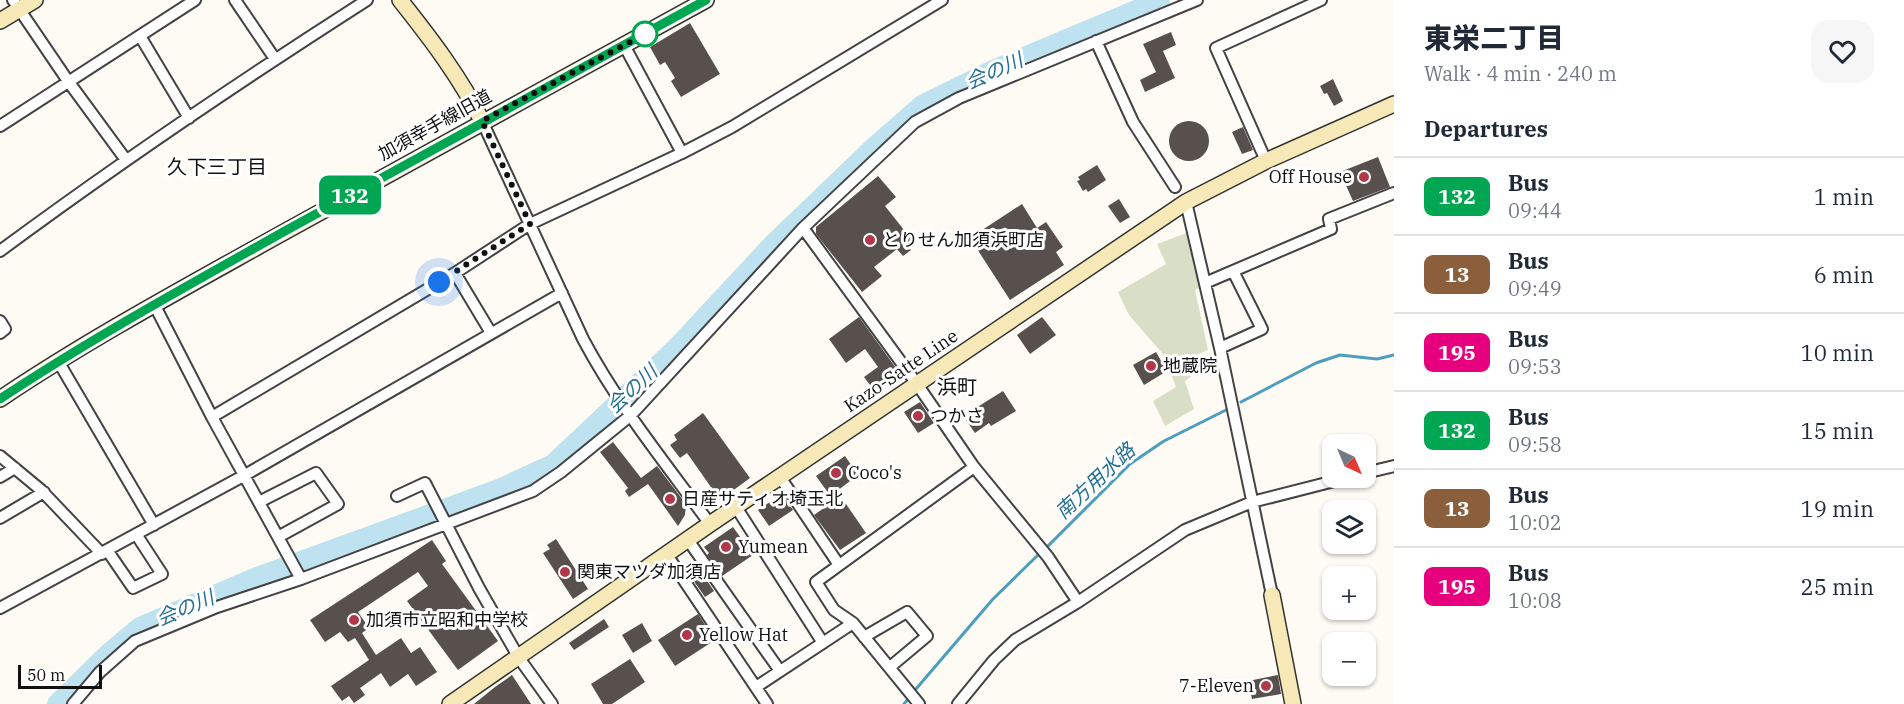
<!DOCTYPE html>
<meta charset="utf-8">
<style>
:root{--surface:#fff;--page:#f6f6f7;--text:#1f2937;--muted:#747a83;--line:#e0e1e3}
body{margin:0;font-family:"IBM Plex Serif","Noto Sans JP",serif;background:var(--page);color:var(--text);height:100vh;display:flex;flex-direction:column;font-size:22px;white-space:nowrap}
*{box-sizing:border-box;margin:0}
p{font-size:20px;color:var(--muted)}
.icon{flex:none;width:33px;height:33px;fill:none;stroke:currentColor;stroke-width:2;stroke-linecap:round;stroke-linejoin:round}
.map{position:relative;flex:1;overflow:hidden}
.side{display:flex;flex-direction:column;background:var(--surface);width:510px}
.side>*{flex:none}
.badge{padding:0 12px;border-radius:9px;font-size:21px;line-height:39px}
.needle{width:39px;rotate:136deg}
.buttons{position:absolute;left:1322px;top:434px;display:grid;gap:12px}
.buttons a{display:grid;place-items:center;width:54px;height:54px;border-radius:12px;background:var(--surface);box-shadow:0 2px 4px #0004;font-size:30px}
.scale{position:absolute;left:18px;bottom:15px;width:84px;box-sizing:border-box;padding-left:6px;border:3px solid #101010;border-top:0;font-size:16px;line-height:21px;white-space:nowrap;color:#101010;-webkit-text-stroke:4px #fff;paint-order:stroke}
.you{position:absolute;width:30px;height:30px;margin:-15px;border:4px solid #fff;border-radius:50%;background:#1a73e8;box-shadow:0 0 0 9px #1a73e833}
.map>.badge{position:absolute;translate:-50% -50%;box-shadow:0 0 0 3px #fff}
h2{padding:0 30px;font-size:22px;line-height:54px}
.round{display:grid;place-items:center;flex:none;width:63px;height:63px;border-radius:18px;background:var(--page)}
.head{display:flex;align-items:center;justify-content:space-between;height:102px;padding:0 30px}
h1{font-size:28px;font-weight:800;line-height:45px}
ul{padding:0;list-style:none}
li{display:flex;align-items:center;gap:18px;height:78px;padding:0 30px;border-top:2px solid var(--line)}
li div{flex:1}
li b{display:block;font-size:22px}
li em{font-style:normal}
li .badge{min-width:66px;font-weight:700;text-align:center}
main{display:flex;flex:1;min-height:0}
.map>svg:first-child{display:block}
.cemetery{fill:#d9dfc6}
.lines{fill:none;stroke-linecap:round;stroke-linejoin:round}
.stream{stroke:#4d9dbf;stroke-width:3}
.river{stroke:#bee2f0;stroke-width:20}
.building{fill:#57504d}
.street-casing{stroke:#434343;stroke-width:14}
.secondary-casing{stroke:#323232;stroke-width:18}
.street{stroke:#fff;stroke-width:10}
.secondary{stroke:#f6e8b7;stroke-width:15}
.line-casing{stroke:#fff;stroke-width:14}
.line{stroke:#00a651;stroke-width:9}
.walk{stroke:#101010;stroke-width:6;stroke-dasharray:0 10.8}
.stop-dot{fill:#fff;stroke:#00a651;stroke-width:3}
.poi-dot{fill:#b1374a;stroke:#fff;stroke-width:2}
.labels{text-anchor:middle;stroke-width:6;stroke-linejoin:round;paint-order:stroke}
.street-label{font-size:18px;fill:#101010;stroke:#fff}
.poi-label{font-size:18px;fill:#101010;stroke:#fff;text-anchor:start}
.water-label{font-size:20px;font-style:italic;fill:#267094;stroke:#fff}
.neighbourhood-label{font-size:20px;fill:#101010;stroke:#fff}
</style>
<main>
<div class="map">
<svg width="1394" height="704" viewBox="0 0 1394 704">
<rect width="100%" height="100%" fill="#fefbf4"/>
<path class="cemetery" d="M 1187,233 L 1201,287 L 1195,290 L 1208,350 L 1188,358 L 1192,376 L 1185,381 L 1194,409 L 1165,426 L 1153,401 L 1176,387 L 1163,354 L 1129,315 L 1118,292 L 1166,264 L 1157,244 Z"/>
<g class="lines">
<path class="stream" d="M 1241,402 L 1316,363 L 1340,355 L 1377,359 L 1394,355
M 1047,547 L 1130,464 L 1164,441 L 1230,408
M 916,689 L 993,599 L 1039,554
M 904,704 L 909,698"/>
<path class="river" d="M 57,704 L 109,653 L 140,627 L 257,577 L 499,489 L 553,464 L 676,348 L 773,244 L 873,148 L 922,105 L 993,70 L 1160,0"/>
</g>
<path class="building" d="M 690,23 L 720,74 L 681,97 L 671,81 L 675,78 L 665,62 L 660,65 L 650,47 Z
M 1171,32 L 1176,45 L 1163,51 L 1175,78 L 1145,92 L 1140,80 L 1156,72 L 1143,44 Z
M 1333,79 L 1343,101 L 1334,106 L 1327,93 L 1324,94 L 1320,86 Z
M1169 141a20 20 0 1 1 40 0a20 20 0 1 1-40 0Z
M 1243,127 L 1253,150 L 1242,154 L 1232,132 Z
M 1378,157 L 1390,187 L 1353,201 L 1340,172 Z
M 1097,165 L 1106,180 L 1088,192 L 1086,189 L 1083,191 L 1077,181 L 1080,180 L 1078,177 Z
M 878,176 L 896,197 L 885,206 L 912,240 L 906,245 L 911,250 L 903,256 L 897,249 L 874,267 L 882,276 L 862,292 L 816,234 L 816,227 Z
M 1119,199 L 1130,217 L 1120,223 L 1108,206 Z
M 1022,204 L 1037,228 L 1046,222 L 1063,247 L 1056,252 L 1064,265 L 1010,300 L 970,238 Z
M 859,317 L 901,375 L 876,393 L 864,377 L 878,367 L 865,349 L 846,363 L 829,339 Z
M 1042,317 L 1056,335 L 1030,354 L 1017,335 Z
M 1156,352 L 1167,371 L 1144,385 L 1133,365 Z
M 1003,391 L 1016,411 L 991,426 L 989,423 L 975,433 L 966,420 L 981,410 L 979,406 Z
M 920,402 L 934,423 L 918,433 L 904,412 Z
M 703,413 L 750,478 L 720,500 L 687,453 L 680,458 L 670,445 L 677,440 L 674,435 Z
M 613,442 L 641,478 L 657,466 L 686,504 L 685,515 L 678,526 L 648,484 L 629,497 L 625,491 L 628,488 L 600,452 Z
M 845,456 L 858,475 L 837,491 L 866,533 L 840,550 L 814,515 L 834,501 L 816,476 Z
M 782,494 L 793,510 L 769,526 L 758,510 Z
M 733,527 L 753,555 L 722,576 L 707,555 L 709,553 L 704,547 Z
M 556,539 L 588,589 L 573,599 L 543,553 L 550,549 L 547,545 Z
M 432,540 L 446,561 L 442,564 L 498,641 L 458,670 L 407,601 L 428,586 L 418,572 L 358,612 L 369,628 L 362,633 L 376,655 L 401,638 L 411,653 L 420,647 L 437,672 L 416,686 L 408,674 L 390,687 L 381,673 L 360,688 L 365,695 L 354,703 L 349,696 L 342,701 L 331,686 L 369,660 L 355,638 L 348,642 L 340,632 L 325,642 L 310,620 Z
M 695,563 L 714,591 L 705,597 L 686,570 Z
M 698,614 L 715,640 L 675,666 L 658,640 Z
M 604,619 L 609,627 L 574,650 L 569,643 Z
M 642,623 L 652,641 L 633,653 L 622,635 Z
M 630,659 L 645,682 L 612,704 L 603,704 L 591,684 Z
M 512,675 L 531,704 L 474,704 L 495,687 Z
M 1278,675 L 1281,694 L 1252,699 L 1248,681 Z"/>
<g class="lines">
<defs>
<path id="street" d="M 13,0 L 68,81 L 126,160
M 235,0 L 275,59
M 140,36 L 189,118
M 1096,41 L 1133,122 L 1175,187
M 624,45 L 682,153
M 482,121 L 583,339 C 618,405 666,464 710,524
M 0,126 L 195,0
M 1266,161 L 1216,48 L 1321,0
M 1186,202 L 1220,348 L 1272,595
M 803,228 L 917,384 L 974,467 L 1048,557 L 1078,602
M 0,251 C 119,163 242,80 367,0
M 455,273 L 491,333
M 1205,283 L 1331,229 L 1329,219 L 1394,193
M 154,304 L 212,417 L 301,579
M 0,321 L 5,329 L 0,333
M 1220,348 L 1262,329 L 1233,271
M 58,361 L 154,525
M 212,417 L 455,273 L 530,224 L 682,153 L 732,127 L 942,0
M 0,456 L 41,490 L 102,554
M 1365,473 L 1394,466
M 0,477 L 15,468
M 780,477 L 839,565
M 397,496 L 425,483 L 479,588 L 519,658 L 552,704
M 259,502 L 316,473 L 338,504 L 278,537
M 736,507 L 823,643
M 0,518 L 44,492
M 688,540 L 780,671
M 107,550 L 133,588 L 162,574 L 136,534
M 667,555 L 767,704
M 0,608 L 245,475 L 562,293
M 853,623 L 919,704
M 864,637 L 907,612 L 927,636 L 890,667
M 756,687 L 853,623 L 834,610 L 816,582 L 974,467
M 73,704 L 100,672 L 135,641 L 217,607 L 301,579 L 533,491 L 561,472 L 631,415 L 803,228 L 915,122 L 959,98 L 1197,0
M 958,704 L 994,660 L 1015,640 L 1078,602 L 1185,530 L 1252,502 L 1350,477"/>
<path id="secondary" d="M 400,0 C 431,39 460,77 482,121
M 0,21 L 35,0
M 0,399 C 89,339 184,288 277,236 C 420,156 563,79 706,0
M 1272,595 L 1293,704
M 450,704 L 710,524 L 1186,202 L 1266,161 L 1394,104"/>
</defs>
<use href="#street" class="street-casing"/>
<use href="#secondary" class="secondary-casing"/>
<use href="#street" class="street"/>
<use href="#secondary" class="secondary"/>
</g>
<g class="lines">
<defs>
<path id="line" d="M 0,399 C 92,338 189,285 285,231 C 425,154 566,78 706,0"/>
</defs>
<use href="#line" class="line-casing"/>
<use href="#line" class="line"/>
<path class="walk" d="M 439,282 L 530,224 L 482,121 L 645,34"/>
</g>
<circle class="stop-dot" cx="645" cy="34" r="12"/>
<g class="poi-dot">
<circle cx="1364" cy="177" r="6"/>
<circle cx="870" cy="240" r="6"/>
<circle cx="1151" cy="366" r="6"/>
<circle cx="918" cy="416" r="6"/>
<circle cx="836" cy="473" r="6"/>
<circle cx="670" cy="499" r="6"/>
<circle cx="726" cy="547" r="6"/>
<circle cx="565" cy="572" r="6"/>
<circle cx="354" cy="620" r="6"/>
<circle cx="687" cy="635" r="6"/>
<circle cx="1266" cy="686" r="6"/>
</g>
<g class="labels">
<g class="street-label">
<text transform="translate(435 125) rotate(-29)" y="6">加須幸手線旧道</text>
<text transform="translate(901 371) rotate(-34)" y="6">Kazo-Satte Line</text>
</g>
<g class="poi-label">
<text x="1352" y="183" text-anchor="end">Off House</text>
<text x="882" y="246">とりせん加須浜町店</text>
<text x="1163" y="372">地蔵院</text>
<text x="930" y="422">つかさ</text>
<text x="848" y="479">Coco's</text>
<text x="682" y="505">日産サティオ埼玉北</text>
<text x="738" y="553">Yumean</text>
<text x="577" y="578">関東マツダ加須店</text>
<text x="366" y="626">加須市立昭和中学校</text>
<text x="699" y="641">Yellow Hat</text>
<text x="1254" y="692" text-anchor="end">7-Eleven</text>
</g>
<g class="water-label">
<text transform="translate(994 71) rotate(-24)" y="7">会の川</text>
<text transform="translate(632 389) rotate(-43)" y="7">会の川</text>
<text transform="translate(1095 481) rotate(-43)" y="7">南方用水路</text>
<text transform="translate(185 608) rotate(-23)" y="7">会の川</text>
</g>
<g class="neighbourhood-label">
<text x="217" y="174">久下三丁目</text>
<text x="957" y="394">浜町</text>
</g>
</g>
</svg>
<div class="buttons">
<a><svg class="needle" viewBox="-14 -14 28 28"><path d="M0-13l5 13h-10z" fill="#e53935"/><path d="M0 13l5-13h-10z" fill="#747a83"/></svg></a>
<a><svg class="icon" aria-label="layers" viewBox="0 0 24 24"><path d="M12 4l9 5-9 5-9-5zM3 14l9 5 9-5"/></svg></a>
<a>+</a>
<a>−</a>
</div>
<div class="scale">50 m</div>
<div class="you" style="left:439px;top:282px"></div>
<b class="badge" style="left:350px;top:195px;background:#00a651;color:#fff">132</b>
</div>
<section class="side">
<div class="head"><div><h1>東栄二丁目</h1><p>Walk · 4 min · 240 m</p></div><a class="round"><svg class="icon" aria-label="heart" viewBox="0 0 24 24"><path d="M12 20l-8-8c-3-5 5-10 8-4 3-6 11-1 8 4z"/></svg></a></div>
<h2>Departures</h2>
<ul>
<li><span class="badge" style="background:#00a651;color:#fff">132</span><div><b>Bus</b><p>09:44</p></div><em>1 min</em></li>
<li><span class="badge" style="background:#8b5e3c;color:#fff">13</span><div><b>Bus</b><p>09:49</p></div><em>6 min</em></li>
<li><span class="badge" style="background:#e6007e;color:#fff">195</span><div><b>Bus</b><p>09:53</p></div><em>10 min</em></li>
<li><span class="badge" style="background:#00a651;color:#fff">132</span><div><b>Bus</b><p>09:58</p></div><em>15 min</em></li>
<li><span class="badge" style="background:#8b5e3c;color:#fff">13</span><div><b>Bus</b><p>10:02</p></div><em>19 min</em></li>
<li><span class="badge" style="background:#e6007e;color:#fff">195</span><div><b>Bus</b><p>10:08</p></div><em>25 min</em></li>
</ul>
</section>
</main>
